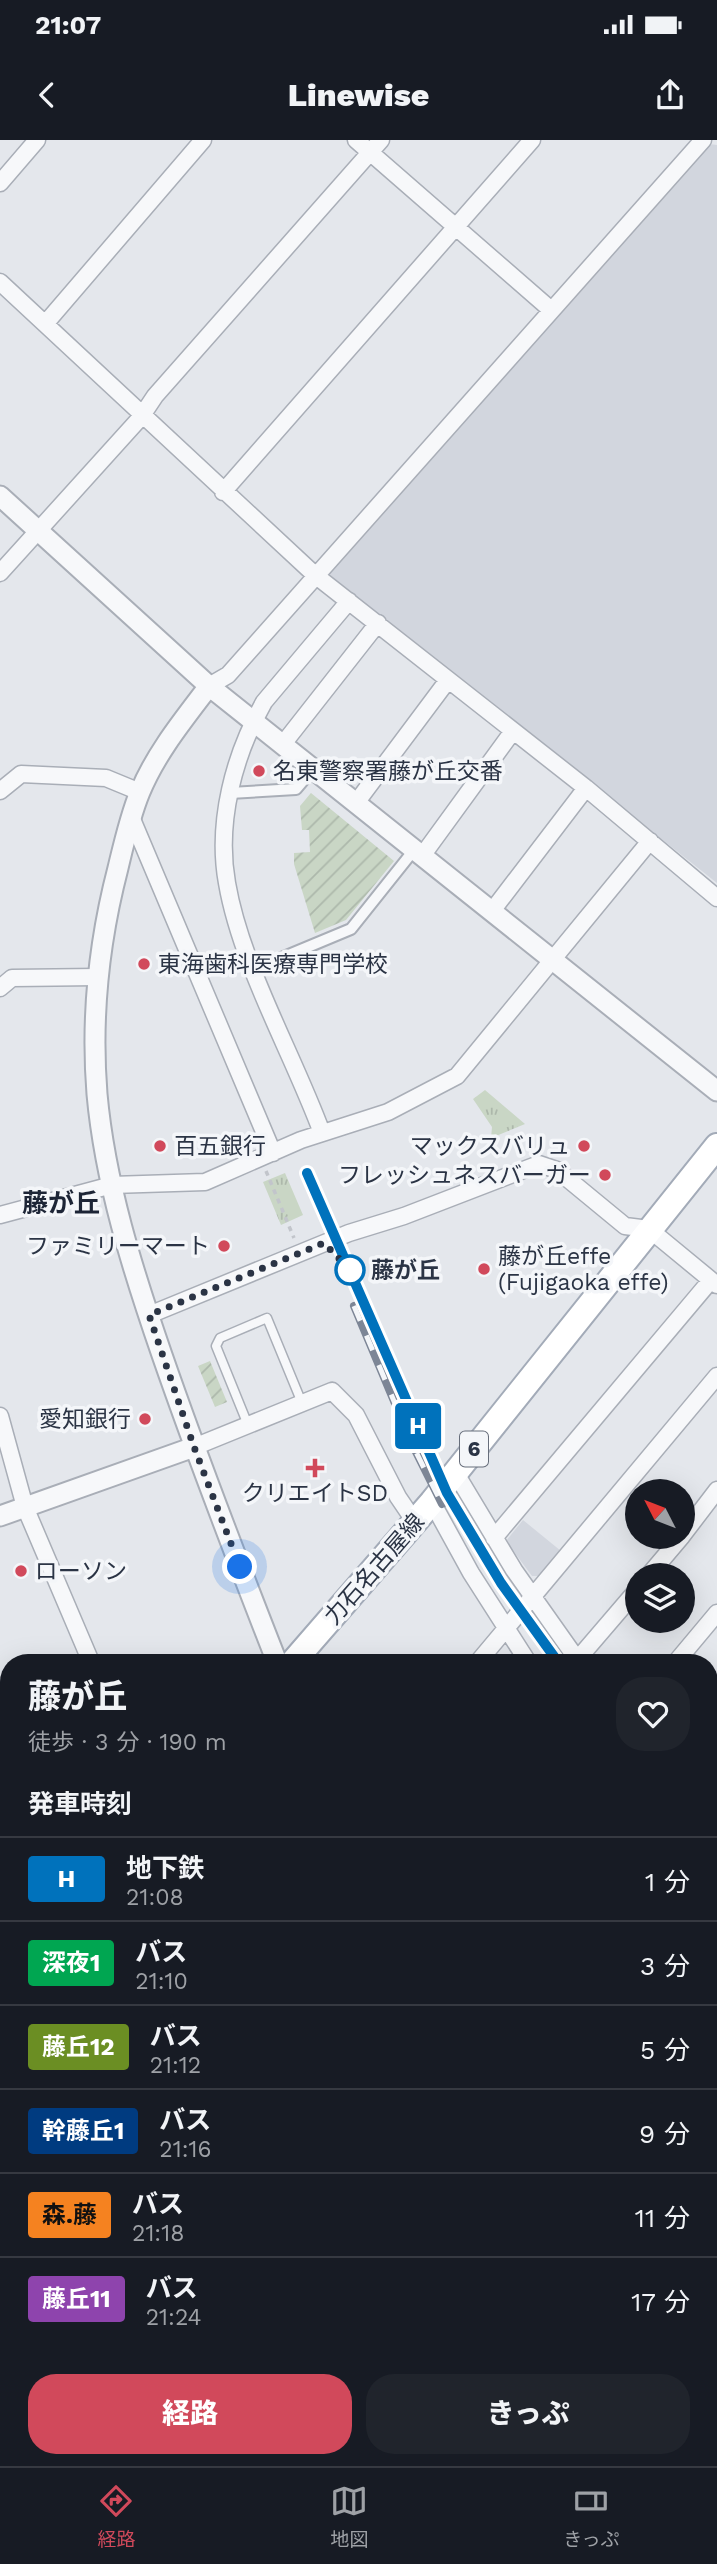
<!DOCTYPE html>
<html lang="ja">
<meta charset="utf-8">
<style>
:root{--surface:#171b24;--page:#20242c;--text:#f1f3f6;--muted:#9ea1a6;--line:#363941;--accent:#d1495b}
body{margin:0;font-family:"Work Sans","Noto Sans JP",sans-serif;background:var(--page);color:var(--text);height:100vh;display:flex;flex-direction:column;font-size:26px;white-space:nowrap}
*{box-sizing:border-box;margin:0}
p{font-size:23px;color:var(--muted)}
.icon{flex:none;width:38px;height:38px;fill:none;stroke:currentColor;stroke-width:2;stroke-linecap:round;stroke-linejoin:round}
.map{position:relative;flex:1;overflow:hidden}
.drawer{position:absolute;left:0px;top:1514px;width:718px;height:814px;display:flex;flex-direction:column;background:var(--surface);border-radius:28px 28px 0 0;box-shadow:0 7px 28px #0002}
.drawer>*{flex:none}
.badge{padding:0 14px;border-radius:5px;font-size:24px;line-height:46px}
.needle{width:46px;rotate:312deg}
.tools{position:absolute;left:625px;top:1339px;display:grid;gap:14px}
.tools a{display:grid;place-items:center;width:70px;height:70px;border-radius:50%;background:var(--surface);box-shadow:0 7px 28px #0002;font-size:35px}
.you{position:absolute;width:35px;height:35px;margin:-18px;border:5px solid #fff;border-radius:50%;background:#1a73e8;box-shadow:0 0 0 10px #1a73e833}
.map>.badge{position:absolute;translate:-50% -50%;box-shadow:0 0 0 4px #fff}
h2{padding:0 28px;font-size:26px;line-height:63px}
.round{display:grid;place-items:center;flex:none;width:74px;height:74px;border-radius:28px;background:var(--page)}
.head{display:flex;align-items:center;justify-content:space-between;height:119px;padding:0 28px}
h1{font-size:33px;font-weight:800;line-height:52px}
.cta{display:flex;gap:14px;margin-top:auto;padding:14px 28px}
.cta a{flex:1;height:80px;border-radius:28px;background:var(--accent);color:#fff;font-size:28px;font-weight:800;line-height:80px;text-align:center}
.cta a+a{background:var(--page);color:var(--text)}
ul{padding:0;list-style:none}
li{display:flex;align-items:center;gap:21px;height:84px;padding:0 28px;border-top:2px solid var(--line)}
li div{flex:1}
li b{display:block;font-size:26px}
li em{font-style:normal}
li .badge{min-width:77px;font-weight:700;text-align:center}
.status{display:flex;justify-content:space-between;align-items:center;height:49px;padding:0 35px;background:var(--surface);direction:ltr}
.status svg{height:19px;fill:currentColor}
header{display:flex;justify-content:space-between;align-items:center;height:91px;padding:0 28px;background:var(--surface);font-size:32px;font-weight:800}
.menu{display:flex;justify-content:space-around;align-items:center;height:98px;border-top:2px solid var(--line);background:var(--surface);font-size:19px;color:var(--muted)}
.menu a{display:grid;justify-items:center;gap:4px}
.menu .active{color:var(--accent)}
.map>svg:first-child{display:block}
.built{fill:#d2d6de}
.grass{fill:url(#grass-tufts)}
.garden{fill:url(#garden-furrows)}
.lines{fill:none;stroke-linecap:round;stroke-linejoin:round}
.service-casing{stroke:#a9aeb7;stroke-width:11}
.pedestrian-casing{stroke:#a9aeb7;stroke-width:14}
.minor-casing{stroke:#a9aeb7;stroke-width:19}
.tertiary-casing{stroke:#a9aeb7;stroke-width:23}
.primary-casing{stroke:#a3abb8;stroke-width:28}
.path{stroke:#c2c5cb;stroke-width:3.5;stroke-dasharray:5 5;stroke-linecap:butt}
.service{stroke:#f7f8fa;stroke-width:8}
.pedestrian{stroke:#f7f8fa;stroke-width:10}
.minor{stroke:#f7f8fa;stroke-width:16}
.tertiary{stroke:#f7f8fa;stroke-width:19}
.primary{stroke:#fff;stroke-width:24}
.rail-casing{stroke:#7d8696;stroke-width:8}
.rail{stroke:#f4f6f9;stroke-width:5;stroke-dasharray:16;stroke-linecap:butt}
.line-casing{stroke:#fff;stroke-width:16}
.line{stroke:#0072bc;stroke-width:10}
.walk{stroke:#2b3445;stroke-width:7;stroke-dasharray:0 12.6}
.poi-dot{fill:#d1495b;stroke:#f4f6f9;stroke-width:2.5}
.stop-dot{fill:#fff;stroke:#0072bc;stroke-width:3.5}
.labels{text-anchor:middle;stroke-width:7;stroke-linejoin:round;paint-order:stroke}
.shield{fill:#f4f6f9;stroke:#676e7b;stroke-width:2}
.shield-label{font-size:21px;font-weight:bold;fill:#2b3445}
.poi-label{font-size:23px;fill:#2b3445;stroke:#f4f6f9;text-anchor:start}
.stop-label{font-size:23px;font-weight:bold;fill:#2b3445;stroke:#f4f6f9;text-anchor:start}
.street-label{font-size:23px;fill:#2b3445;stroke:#f4f6f9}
.quarter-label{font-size:26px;font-weight:bold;fill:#1d2536;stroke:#f4f6f9}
</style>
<div class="status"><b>21:07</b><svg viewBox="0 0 49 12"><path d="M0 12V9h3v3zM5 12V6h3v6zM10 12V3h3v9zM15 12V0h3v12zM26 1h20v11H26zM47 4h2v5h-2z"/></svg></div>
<header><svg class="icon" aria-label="back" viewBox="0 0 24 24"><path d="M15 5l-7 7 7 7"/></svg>Linewise<svg class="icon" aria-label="share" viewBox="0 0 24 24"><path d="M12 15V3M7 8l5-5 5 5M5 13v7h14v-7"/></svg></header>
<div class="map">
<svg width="717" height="2326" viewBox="0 0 717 2326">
<defs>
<pattern id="grass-tufts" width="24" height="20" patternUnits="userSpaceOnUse" patternTransform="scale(1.75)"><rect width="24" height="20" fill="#c9d6c5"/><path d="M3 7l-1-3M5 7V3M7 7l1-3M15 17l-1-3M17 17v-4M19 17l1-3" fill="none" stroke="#adb8ab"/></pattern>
<pattern id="garden-furrows" width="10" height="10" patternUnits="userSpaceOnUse" patternTransform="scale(1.75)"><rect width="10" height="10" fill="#c9d6c5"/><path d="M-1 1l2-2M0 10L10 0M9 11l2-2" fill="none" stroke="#adb8ab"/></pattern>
</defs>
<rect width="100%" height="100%" fill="#e4e7ec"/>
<path class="built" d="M 709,4 L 717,5 L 717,743 L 326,433 Z
M 523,1380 L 561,1411 L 539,1436 L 532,1436 L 506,1401 Z"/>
<path class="grass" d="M 485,950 L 525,984 L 491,998 L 492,987 L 473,959 Z
M 285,1033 L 303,1075 L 281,1085 L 263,1042 Z"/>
<path class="garden" d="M 311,653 L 394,721 L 346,780 L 315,793 L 294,724 L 294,713 L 310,712 L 309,690 L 302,690 L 300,666 Z
M 210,1221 L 227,1262 L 215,1267 L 198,1226 Z"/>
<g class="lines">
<defs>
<path id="service" d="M 248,1285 L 216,1206 L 220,1198 L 267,1178 L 302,1263"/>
<path id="pedestrian" d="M 230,653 L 296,649 L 313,629
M 255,829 L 351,789 L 414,710"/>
<path id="minor" d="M 356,0 L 550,169
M 0,43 L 37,0
M 0,142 L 315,435 L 586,648 L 717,758
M 45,184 L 203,0
M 223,352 L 532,0
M 0,433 L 141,277 L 155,256 L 381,0
M 209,546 L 228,535 L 703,0
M 283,604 L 378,483
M 0,651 L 21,634 L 106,638 L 140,652
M 356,663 L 448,540
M 132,679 L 273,1013
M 422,716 L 513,591
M 492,771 L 586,648
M 0,848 L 12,838 L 98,837
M 322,993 C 293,914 241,825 227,743 C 216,682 234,615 264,562 L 349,461
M 0,1075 L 112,1045 L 205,1042 L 301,1000 L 388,972 L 457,936 L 650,701
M 149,1175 L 349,1093 L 404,1076 L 539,1024 L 557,1030 L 625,1086 L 649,1089 L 717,1145
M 0,1276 L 25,1367 L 91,1522
M 194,1307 L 332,1251 L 356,1275 L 398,1357 L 415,1382
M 455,1332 L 514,1430 L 579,1522
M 432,1362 L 471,1433 L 528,1522
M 682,1396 L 717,1350
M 494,1398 L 711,1140
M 649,1435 L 682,1396
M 577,1520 L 637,1450
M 478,1522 L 717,1236
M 676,1522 L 717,1473
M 0,1654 L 9,1662
M 709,1664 L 717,1672
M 709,1725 L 717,1715
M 709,1900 L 717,1907
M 709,2022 L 717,2011
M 0,2099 L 9,2088
M 0,2324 L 372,2326
M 595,2326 L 595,2319"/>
<path id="tertiary" d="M 0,356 L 209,546 L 717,951
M 209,546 C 184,579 156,613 140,652 C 130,676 124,703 118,728 C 99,801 91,879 97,954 C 105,1043 133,1131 162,1215 C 198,1319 237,1420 277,1522
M 0,1376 L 194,1307
M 709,2139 L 717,2146"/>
<path id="primary" d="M 293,1522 L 432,1362 L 717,1006
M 0,1875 L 9,1865"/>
</defs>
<use href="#service" class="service-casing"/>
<use href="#pedestrian" class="pedestrian-casing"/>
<use href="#minor" class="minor-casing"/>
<use href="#tertiary" class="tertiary-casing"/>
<use href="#primary" class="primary-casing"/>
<path class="path" d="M 266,1031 L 294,1098"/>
<use href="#service" class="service"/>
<use href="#pedestrian" class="pedestrian"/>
<use href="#minor" class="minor"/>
<use href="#tertiary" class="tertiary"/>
<use href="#primary" class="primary"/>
<defs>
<path id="rail" d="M 307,1033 L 447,1353 L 501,1443 L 558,1522
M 354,1166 L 412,1304 L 442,1364
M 709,1685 L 717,1693"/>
</defs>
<use href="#rail" class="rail-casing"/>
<use href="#rail" class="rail"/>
</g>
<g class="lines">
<defs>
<path id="line" d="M 307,1033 L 447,1353 L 501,1443 L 558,1522"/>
</defs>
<use href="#line" class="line-casing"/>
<use href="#line" class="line"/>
<path class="walk" d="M 240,1427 L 194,1307 L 149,1175 L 324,1103 L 350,1130"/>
</g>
<g class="poi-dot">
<circle cx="259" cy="631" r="7"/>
<circle cx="144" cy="824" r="7"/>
<circle cx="160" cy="1006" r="7"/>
<circle cx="584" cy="1006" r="7"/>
<circle cx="605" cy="1035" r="7"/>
<circle cx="224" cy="1106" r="7"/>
<circle cx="484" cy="1129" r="7"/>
<circle cx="145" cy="1279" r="7"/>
<path d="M311.5 1317.5h7v7h7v7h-7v7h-7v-7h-7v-7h7z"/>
<circle cx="21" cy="1431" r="7"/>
</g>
<circle class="stop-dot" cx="350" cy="1130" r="14"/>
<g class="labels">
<rect class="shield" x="460" y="1291.5" width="28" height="35" rx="5"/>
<g class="shield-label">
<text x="474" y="1316">6</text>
</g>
<g class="poi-label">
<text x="273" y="639">名東警察署藤が丘交番</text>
<text x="158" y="832">東海歯科医療専門学校</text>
<text x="174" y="1014">百五銀行</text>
<text x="570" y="1014" text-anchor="end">マックスバリュ</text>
<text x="591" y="1043" text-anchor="end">フレッシュネスバーガー</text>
<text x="210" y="1114" text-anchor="end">ファミリーマート</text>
<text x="498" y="1124">藤が丘effe<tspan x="498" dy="26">(Fujigaoka effe)</tspan></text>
<text x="131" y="1287" text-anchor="end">愛知銀行</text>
<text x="315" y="1361" text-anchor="middle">クリエイトSD</text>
<text x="35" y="1439">ローソン</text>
</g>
<g class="stop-label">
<text x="371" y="1138">藤が丘</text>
</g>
<g class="street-label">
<text transform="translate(374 1429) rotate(-49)" y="8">力石名古屋線</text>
</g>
<g class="quarter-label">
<text x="61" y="1072">藤が丘</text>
</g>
</g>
</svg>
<div class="tools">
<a><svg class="needle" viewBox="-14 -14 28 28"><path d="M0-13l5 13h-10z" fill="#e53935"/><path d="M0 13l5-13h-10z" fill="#9ea1a6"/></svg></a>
<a><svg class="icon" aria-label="layers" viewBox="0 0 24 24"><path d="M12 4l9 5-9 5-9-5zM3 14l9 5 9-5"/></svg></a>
</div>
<div class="you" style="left:240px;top:1427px"></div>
<b class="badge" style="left:418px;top:1286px;background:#0072bc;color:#fff">H</b>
<section class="drawer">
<div class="head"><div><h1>藤が丘</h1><p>徒歩 · 3 分 · 190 m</p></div><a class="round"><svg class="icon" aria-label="heart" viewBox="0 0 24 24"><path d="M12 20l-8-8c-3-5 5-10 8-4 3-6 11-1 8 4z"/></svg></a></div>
<h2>発車時刻</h2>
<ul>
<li><span class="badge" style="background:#0072bc;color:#fff">H</span><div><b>地下鉄</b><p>21:08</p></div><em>1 分</em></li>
<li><span class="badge" style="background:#00a651;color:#fff">深夜1</span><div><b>バス</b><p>21:10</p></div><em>3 分</em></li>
<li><span class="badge" style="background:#6b8e23;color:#fff">藤丘12</span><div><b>バス</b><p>21:12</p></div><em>5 分</em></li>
<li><span class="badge" style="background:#003b80;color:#fff">幹藤丘1</span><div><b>バス</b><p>21:16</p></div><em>9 分</em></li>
<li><span class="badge" style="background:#f58220;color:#111">森.藤</span><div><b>バス</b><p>21:18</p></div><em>11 分</em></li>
<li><span class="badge" style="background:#8e44ad;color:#fff">藤丘11</span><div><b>バス</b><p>21:24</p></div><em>17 分</em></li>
</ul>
<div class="cta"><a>経路</a><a>きっぷ</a></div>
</section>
</div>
<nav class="menu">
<a class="active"><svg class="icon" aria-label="directions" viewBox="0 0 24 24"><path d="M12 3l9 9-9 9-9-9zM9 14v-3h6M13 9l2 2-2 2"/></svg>経路</a>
<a><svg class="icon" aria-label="map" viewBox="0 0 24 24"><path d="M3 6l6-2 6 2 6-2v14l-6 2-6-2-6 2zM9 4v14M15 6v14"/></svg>地図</a>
<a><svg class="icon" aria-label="tickets" viewBox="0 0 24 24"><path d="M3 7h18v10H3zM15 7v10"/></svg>きっぷ</a>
</nav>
